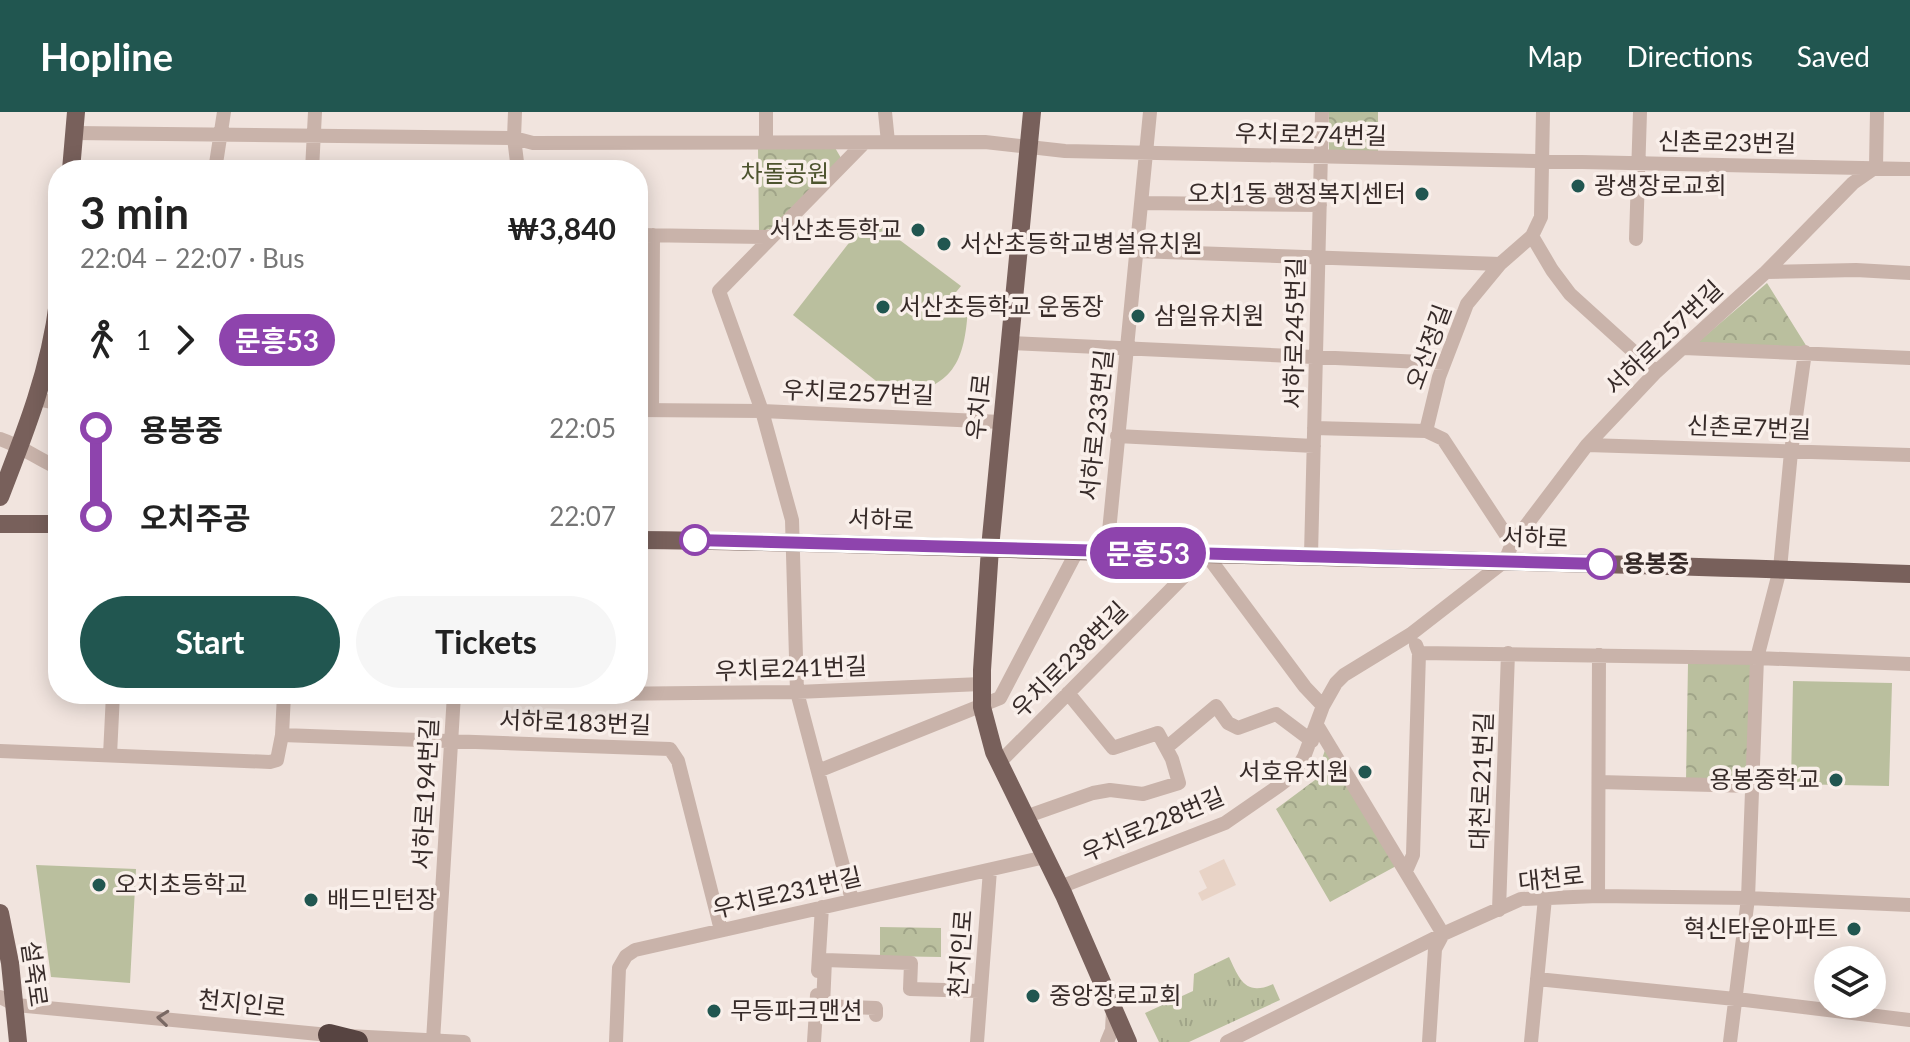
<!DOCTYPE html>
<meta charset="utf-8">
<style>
:root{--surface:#fff;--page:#f6f6f6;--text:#222;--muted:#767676;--accent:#215650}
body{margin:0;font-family:Lato,"Noto Sans KR",sans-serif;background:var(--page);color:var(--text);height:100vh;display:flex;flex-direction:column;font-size:30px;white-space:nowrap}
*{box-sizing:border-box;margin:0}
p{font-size:26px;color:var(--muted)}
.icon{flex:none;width:44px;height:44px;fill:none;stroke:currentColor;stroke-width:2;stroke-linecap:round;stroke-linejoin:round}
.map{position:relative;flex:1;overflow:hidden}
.sheet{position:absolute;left:48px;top:48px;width:600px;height:544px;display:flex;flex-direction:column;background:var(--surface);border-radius:32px;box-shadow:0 4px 20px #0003}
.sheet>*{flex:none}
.badge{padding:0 16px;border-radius:26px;font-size:28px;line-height:52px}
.fabs{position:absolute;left:1814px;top:834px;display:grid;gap:16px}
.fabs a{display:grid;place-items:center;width:72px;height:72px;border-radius:50%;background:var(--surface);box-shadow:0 4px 20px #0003;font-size:40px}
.map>.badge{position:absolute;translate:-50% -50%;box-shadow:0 0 0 4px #fff}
.legs{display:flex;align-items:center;gap:12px;height:88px;padding:0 32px;font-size:26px}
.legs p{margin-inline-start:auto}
.head{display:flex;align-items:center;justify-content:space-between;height:136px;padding:0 32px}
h1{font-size:44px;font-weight:700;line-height:60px}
.action{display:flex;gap:16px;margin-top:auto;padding:16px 32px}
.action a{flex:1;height:92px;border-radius:48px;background:var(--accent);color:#fff;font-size:32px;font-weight:700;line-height:92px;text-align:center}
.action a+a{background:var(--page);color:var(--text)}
ul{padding:0 32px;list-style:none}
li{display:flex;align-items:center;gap:28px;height:88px;font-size:30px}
li i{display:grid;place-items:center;width:12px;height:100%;margin:0 10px;background:currentColor}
li i::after{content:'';width:20px;height:20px;margin:-10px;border:6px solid;border-radius:50%;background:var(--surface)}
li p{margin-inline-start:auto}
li:first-child i{background:linear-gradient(#0000 50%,currentColor 0)}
li:last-child i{background:linear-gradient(currentColor 50%,#0000 0)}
header{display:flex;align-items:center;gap:48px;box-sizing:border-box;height:112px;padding:0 40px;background:var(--accent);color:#fff}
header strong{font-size:38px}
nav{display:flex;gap:44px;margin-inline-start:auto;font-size:28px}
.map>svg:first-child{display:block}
.grass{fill:url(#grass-tufts)}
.park{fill:url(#park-crowns)}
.pitch{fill:#babf9e}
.plaza{fill:#e8d3c6}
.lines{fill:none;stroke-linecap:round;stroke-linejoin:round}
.minor{stroke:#c9b3aa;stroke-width:14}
.major{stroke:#78605b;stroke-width:18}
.highway{stroke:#574441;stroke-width:22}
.oneway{stroke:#796863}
.line-1-casing{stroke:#fff;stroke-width:18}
.line-1{stroke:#8e44ad;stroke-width:12}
.poi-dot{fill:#215650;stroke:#f9efea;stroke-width:3}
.stop-1-dot{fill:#fff;stroke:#8e44ad;stroke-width:4}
.labels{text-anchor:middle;stroke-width:7;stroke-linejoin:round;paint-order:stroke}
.street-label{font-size:24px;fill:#372b29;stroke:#f9efea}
.park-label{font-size:24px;fill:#4d542e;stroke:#f9efea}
.poi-label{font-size:24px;fill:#372b29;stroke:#f9efea;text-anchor:start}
.stop-label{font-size:24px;font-weight:bold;fill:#372b29;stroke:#f9efea;text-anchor:start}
</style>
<header>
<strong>Hopline</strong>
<nav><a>Map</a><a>Directions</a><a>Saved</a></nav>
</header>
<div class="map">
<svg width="1910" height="930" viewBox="0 0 1910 930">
<defs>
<pattern id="grass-tufts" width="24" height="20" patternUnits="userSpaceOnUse" patternTransform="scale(2)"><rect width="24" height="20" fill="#babf9e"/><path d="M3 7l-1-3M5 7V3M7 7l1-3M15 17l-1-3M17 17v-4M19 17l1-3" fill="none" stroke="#a0a488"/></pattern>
<pattern id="park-crowns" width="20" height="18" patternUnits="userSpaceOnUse" patternTransform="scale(2)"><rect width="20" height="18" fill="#babf9e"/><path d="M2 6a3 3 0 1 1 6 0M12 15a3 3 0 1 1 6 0" fill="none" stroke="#a0a488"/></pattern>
</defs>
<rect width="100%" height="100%" fill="#f1e4de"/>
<path class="grass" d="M 1229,845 C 1239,866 1245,885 1273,872 L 1280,888 L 1189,930 L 1159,930 L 1145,901 L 1193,879 L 1194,862 Z"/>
<path class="park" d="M 1329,0 L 1378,0 L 1378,39 L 1329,39 Z
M 834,34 L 841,46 L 771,117 L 759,119 L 758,35 Z
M 1767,171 L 1807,235 L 1697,231 Z
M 1688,551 L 1753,552 L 1748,666 L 1742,672 L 1686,669 Z
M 1326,635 L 1398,753 L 1330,790 L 1276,697 L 1315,668 Z
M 880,815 L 941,816 L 941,845 L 880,844 Z"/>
<path class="pitch" d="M 869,105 L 961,174 L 952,185 L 965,188 L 968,194 C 965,251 953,276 895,284 L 793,203 Z
M 1793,569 L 1892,571 L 1889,674 L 1791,672 Z
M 36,753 L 136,757 L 130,871 L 51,865 Z"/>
<path class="plaza" d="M 1224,747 L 1236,773 L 1202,789 L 1198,781 L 1207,776 L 1199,759 Z"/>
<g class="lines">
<path class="minor" d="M 515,0 L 514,26 L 518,58
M 766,0 L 766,30
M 885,0 L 888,30
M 74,21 L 514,26 L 533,31 L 985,30 L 1065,39 L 1910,57
M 215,58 L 224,0
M 312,58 L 315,0
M 1141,91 L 1320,93
M 638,123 L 771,125
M 1532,124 L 1552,158 L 1570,182 L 1656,260
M 1636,127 L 1640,0
M 1136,139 L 1500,152
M 1766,160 L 1856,158 L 1910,161
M 1010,231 L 1444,251
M 1684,236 L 1910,246
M 37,287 L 58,291
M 638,298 L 762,299 L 1001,310
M 652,298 L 653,123
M 1314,316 L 1426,319
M 1117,324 L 1314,334
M 0,327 C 21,334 38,347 58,356
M 1587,333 L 1910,343
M 1512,432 L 1443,327 L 1426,319 L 1439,265 L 1467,192 L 1500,152 L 1532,124 L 1541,105 L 1543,0
M 1107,440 L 1150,0
M 1311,443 L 1322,0
M 1419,541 L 1757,546 L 1910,552
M 284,582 L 282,623 L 670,637 L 678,649 L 721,818
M 602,582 L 797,580 L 981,572
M 1317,613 L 1443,822 L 1435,837 L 1429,930
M 1166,636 L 1216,594 L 1228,611 L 1238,616 L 1276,602 L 1312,629
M 0,639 L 270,650 L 277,648 L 282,623
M 110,643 L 113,582
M 999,651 L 1206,442 L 1305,575 L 1323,594
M 818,659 L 1000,586 L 1077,439
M 1599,670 L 1751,674
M 1025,705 L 1093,681 L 1110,678 L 1143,682 L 1179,671 L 1172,647 L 1158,621 L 1113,636 L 1068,581
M 1406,759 L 1413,743 L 1419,541 L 1416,533
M 1060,775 L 1225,711 L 1280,673 L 1293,663 L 1304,645 L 1323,594 L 1336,571 L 1344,563 L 1411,522 L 1505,449 L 1512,432 L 1587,333 L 1656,260 L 1766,160 L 1853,71 L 1876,55 L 1877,0
M 1598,784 L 1599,543
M 852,788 L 797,580 L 792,408 L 762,299 L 719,179 L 864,31
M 1499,798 L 1508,541
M 818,859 L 822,795
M 1537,867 L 1745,888 L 1910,908
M 0,885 L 16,893 L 329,923 L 464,930
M 876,903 L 876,896 L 823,894 L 825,848 L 911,851 L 910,877 L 979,879
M 433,929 L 454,582
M 616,930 L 619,856 L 626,844 L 635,838 L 1045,745
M 814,930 L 817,883
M 977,930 L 990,758
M 1107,930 L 1112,918 L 1113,899
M 1227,930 L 1443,822 L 1521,787 L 1598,784 L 1748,786 L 1910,793
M 1531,930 L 1545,786
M 1730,930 L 1748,786 L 1757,546 L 1780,457 L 1791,340 L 1805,240"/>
<path class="major" d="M 1032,0 L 990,436 L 982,558 L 982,595 L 994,640 L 1064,783 L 1128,930
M 71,58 L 76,0
M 0,385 C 25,321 50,258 58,190
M 0,412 L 58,412
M 638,428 C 796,429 953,436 1111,440 C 1377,446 1644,452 1910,462
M 0,801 L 10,851 L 18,930"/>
<path class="highway" d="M 329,923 L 357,930"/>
</g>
<defs><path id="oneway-chevron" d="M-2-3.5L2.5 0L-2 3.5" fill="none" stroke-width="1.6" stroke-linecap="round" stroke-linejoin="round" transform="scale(2)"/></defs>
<use class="oneway" href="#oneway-chevron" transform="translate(163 906) rotate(-174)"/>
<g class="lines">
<defs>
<path id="line-1" d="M 695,428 L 1601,452"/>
</defs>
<use href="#line-1" class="line-1-casing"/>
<use href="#line-1" class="line-1"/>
</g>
<g class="poi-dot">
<circle cx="1578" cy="74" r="8"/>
<circle cx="1422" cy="82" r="8"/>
<circle cx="918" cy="118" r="8"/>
<circle cx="944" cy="132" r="8"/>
<circle cx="883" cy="195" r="8"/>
<circle cx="1138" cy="204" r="8"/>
<circle cx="1365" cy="660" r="8"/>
<circle cx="1836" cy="668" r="8"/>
<circle cx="99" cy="773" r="8"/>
<circle cx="311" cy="788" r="8"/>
<circle cx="1854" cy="817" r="8"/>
<circle cx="1033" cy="884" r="8"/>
<circle cx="714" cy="899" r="8"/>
</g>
<g class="stop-1-dot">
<circle cx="695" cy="428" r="14"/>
<circle cx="1601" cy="452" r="14"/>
</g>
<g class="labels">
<g class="street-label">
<text transform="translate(1311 23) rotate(1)" y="8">우치로274번길</text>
<text transform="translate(1727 31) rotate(1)" y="8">신촌로23번길</text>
<text transform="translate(1295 221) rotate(-89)" y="8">서하로245번길</text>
<text transform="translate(1664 226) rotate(-44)" y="8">서하로257번길</text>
<text transform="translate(1429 235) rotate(-70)" y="8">오산정길</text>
<text transform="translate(858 281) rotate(2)" y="8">우치로257번길</text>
<text transform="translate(979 295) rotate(-84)" y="8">우치로</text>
<text transform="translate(1097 313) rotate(-84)" y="8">서하로233번길</text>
<text transform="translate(1749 316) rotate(2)" y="8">신촌로7번길</text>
<text transform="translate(881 408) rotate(2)" y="8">서하로</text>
<text transform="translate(1535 426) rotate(2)" y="8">서하로</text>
<text transform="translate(1070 548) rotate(-45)" y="8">우치로238번길</text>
<text transform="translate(791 557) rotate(-2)" y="8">우치로241번길</text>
<text transform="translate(575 611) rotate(2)" y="8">서하로183번길</text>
<text transform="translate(1482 669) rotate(-88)" y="8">대천로21번길</text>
<text transform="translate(426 682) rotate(-87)" y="8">서하로194번길</text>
<text transform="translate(1153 713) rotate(-23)" y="8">우치로228번길</text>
<text transform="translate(1551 767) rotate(-6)" y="8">대천로</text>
<text transform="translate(787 781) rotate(-13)" y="8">우치로231번길</text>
<text transform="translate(961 842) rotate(-86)" y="8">천지인로</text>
<text transform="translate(34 862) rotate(82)" y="8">설죽로</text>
<text transform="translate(242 892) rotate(6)" y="8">천지인로</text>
</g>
<g class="park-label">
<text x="785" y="70">차돌공원</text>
</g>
<g class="poi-label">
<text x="1594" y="82">광생장로교회</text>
<text x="1406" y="90" text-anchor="end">오치1동 행정복지센터</text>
<text x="902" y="126" text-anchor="end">서산초등학교</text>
<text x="960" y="140">서산초등학교병설유치원</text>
<text x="899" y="203">서산초등학교 운동장</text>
<text x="1154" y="212">삼일유치원</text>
<text x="1349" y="668" text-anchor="end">서호유치원</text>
<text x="1820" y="676" text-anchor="end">용봉중학교</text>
<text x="115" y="781">오치초등학교</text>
<text x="327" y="796">배드민턴장</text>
<text x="1838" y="825" text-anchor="end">혁신타운아파트</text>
<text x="1049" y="892">중앙장로교회</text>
<text x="730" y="907">무등파크맨션</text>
</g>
<g class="stop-label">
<text x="1623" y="460">용봉중</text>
</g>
</g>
</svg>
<div class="fabs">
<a><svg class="icon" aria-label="layers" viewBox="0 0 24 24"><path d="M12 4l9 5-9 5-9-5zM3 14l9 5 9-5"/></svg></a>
</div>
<b class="badge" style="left:1148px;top:441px;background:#8e44ad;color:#fff">문흥53</b>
<section class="sheet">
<div class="head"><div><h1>3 min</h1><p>22:04 – 22:07 · Bus</p></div><b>₩3,840</b></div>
<div class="legs"><svg class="icon" aria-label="walk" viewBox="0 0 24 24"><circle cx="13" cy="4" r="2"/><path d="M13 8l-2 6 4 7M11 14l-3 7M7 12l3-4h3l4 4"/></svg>1<svg class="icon" aria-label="forward" viewBox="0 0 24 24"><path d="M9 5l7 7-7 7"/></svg><b class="badge" style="background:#8e44ad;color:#fff">문흥53</b></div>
<ul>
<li><i style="color:#8e44ad"></i><b>용봉중</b><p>22:05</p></li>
<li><i style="color:#8e44ad"></i><b>오치주공</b><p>22:07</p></li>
</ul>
<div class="action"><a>Start</a><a>Tickets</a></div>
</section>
</div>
